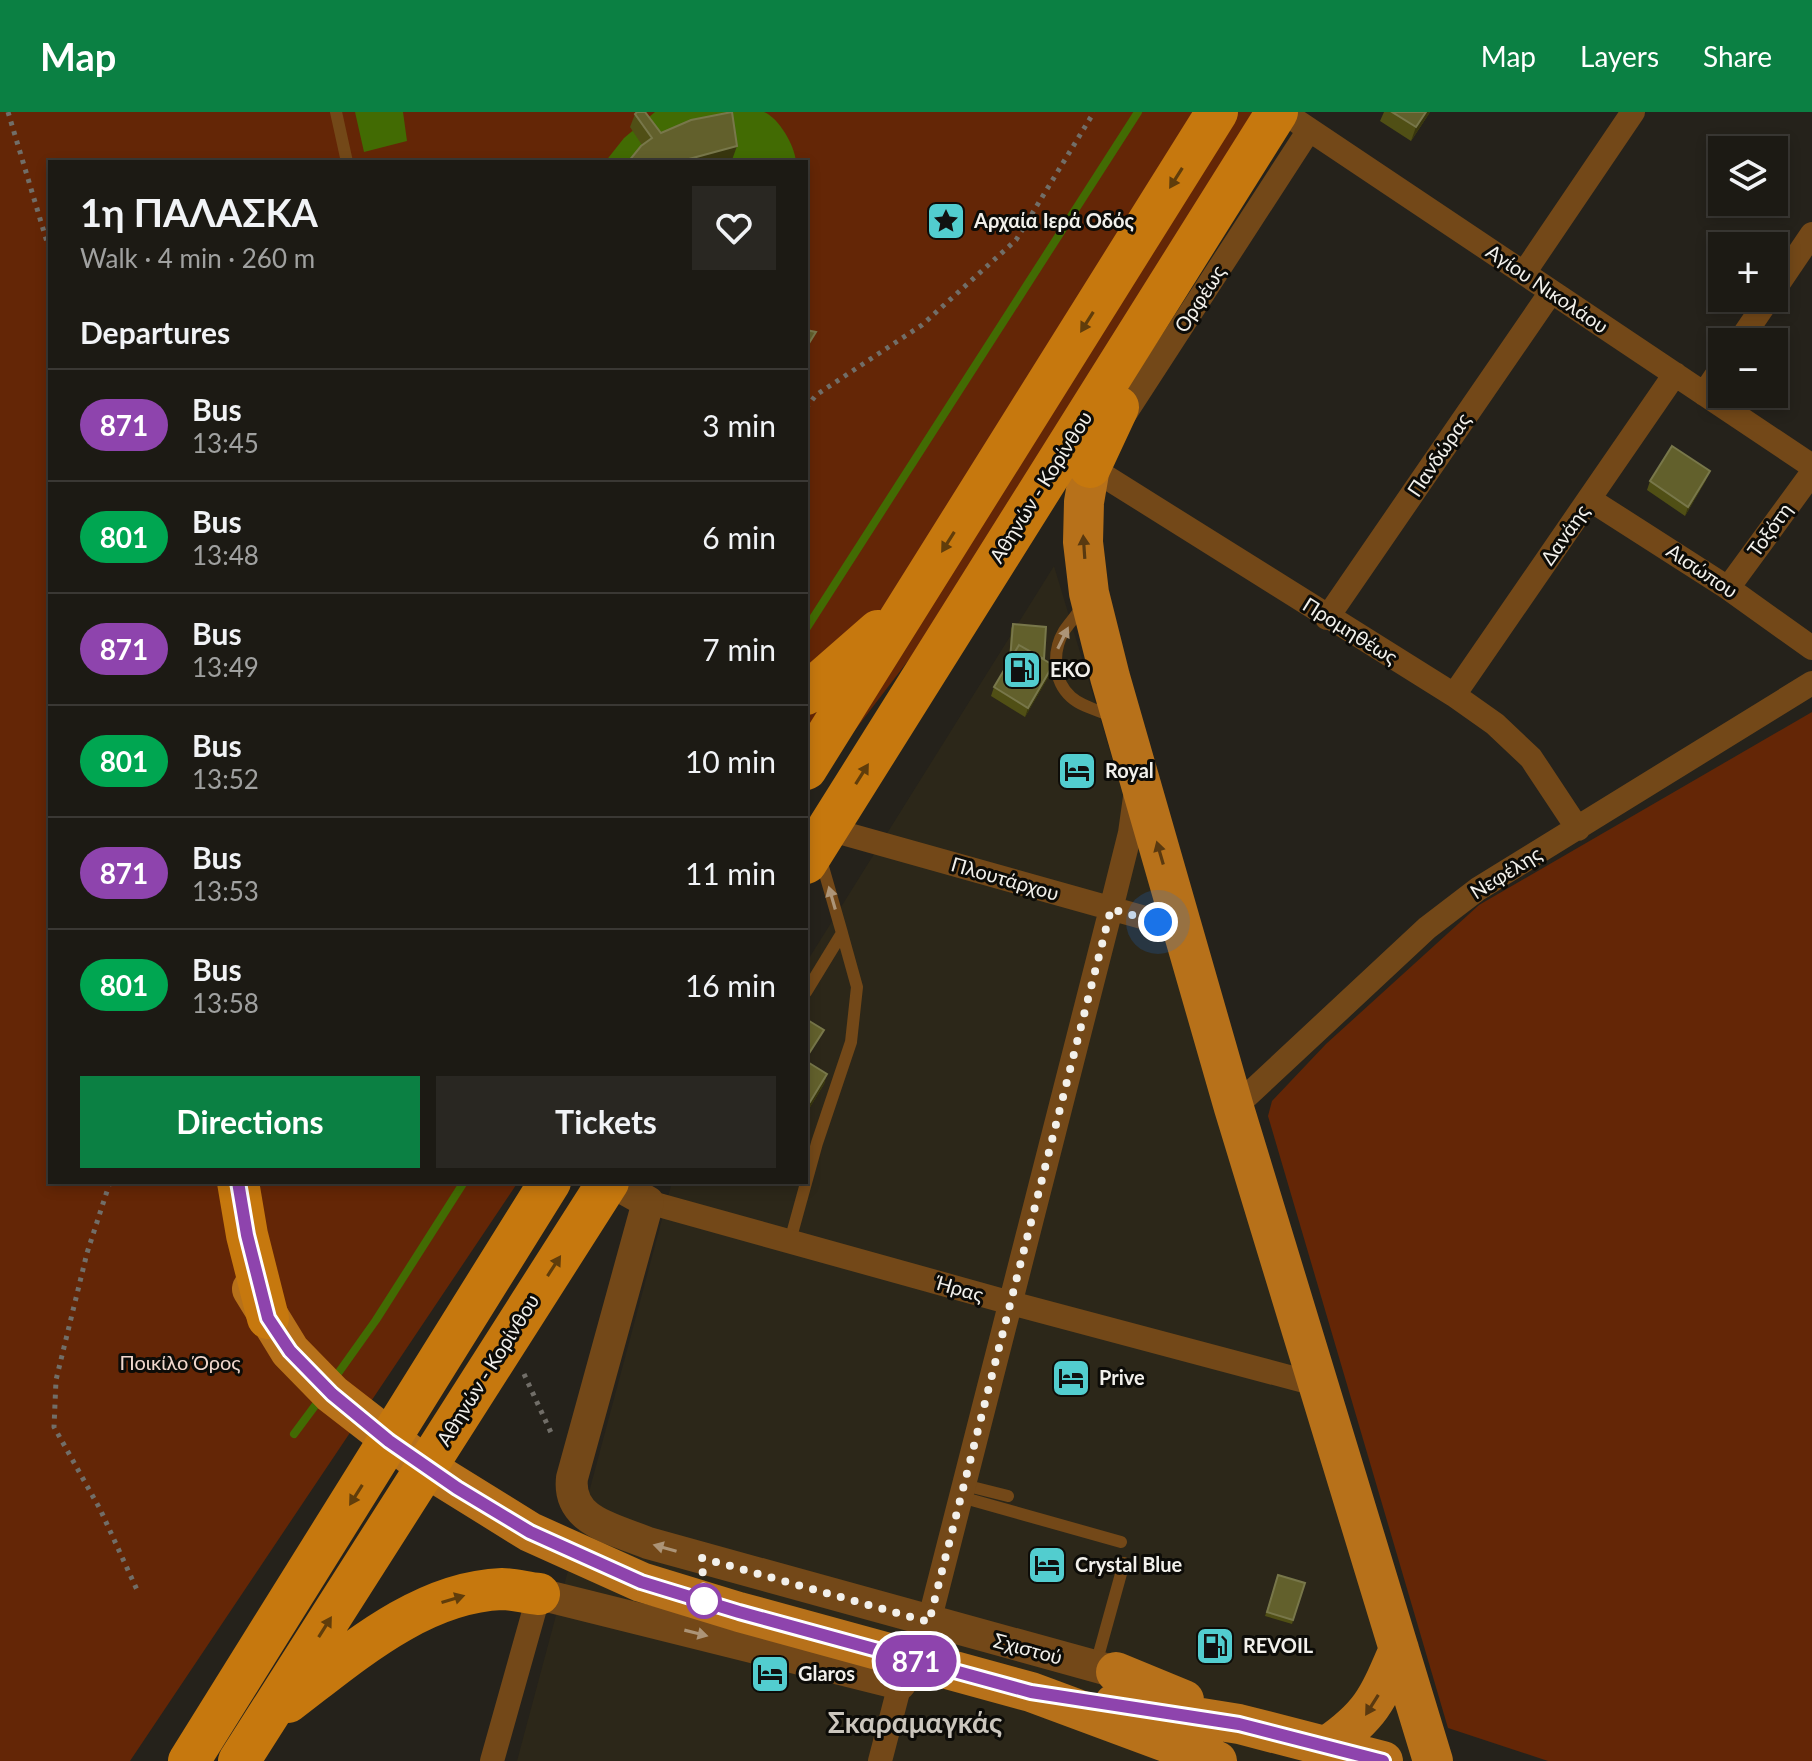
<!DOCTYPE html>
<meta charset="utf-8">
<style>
:root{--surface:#1c1a14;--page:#292722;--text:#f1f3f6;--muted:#a0a1a0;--line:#3a3834;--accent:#0b8043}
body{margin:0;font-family:Lato,sans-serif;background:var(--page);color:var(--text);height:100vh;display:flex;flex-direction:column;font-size:30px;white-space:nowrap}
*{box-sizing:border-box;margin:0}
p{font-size:26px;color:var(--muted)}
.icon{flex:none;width:44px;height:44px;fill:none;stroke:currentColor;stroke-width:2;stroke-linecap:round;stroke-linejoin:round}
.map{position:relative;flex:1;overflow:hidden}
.details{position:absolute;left:48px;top:48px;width:760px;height:1024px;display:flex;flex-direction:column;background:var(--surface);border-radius:0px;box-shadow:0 4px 12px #0003,0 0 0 2px var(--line)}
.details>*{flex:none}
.badge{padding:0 16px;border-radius:26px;font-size:28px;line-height:52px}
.buttons{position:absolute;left:1708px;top:24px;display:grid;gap:16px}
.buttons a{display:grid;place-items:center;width:80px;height:80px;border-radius:0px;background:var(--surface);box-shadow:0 4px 12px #0003,0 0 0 2px var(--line);font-size:40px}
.you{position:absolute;width:40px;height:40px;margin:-20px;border:6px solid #fff;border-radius:50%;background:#1a73e8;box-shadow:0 0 0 12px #1a73e833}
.map>.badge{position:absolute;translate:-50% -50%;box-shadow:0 0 0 4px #fff}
h2{padding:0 32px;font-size:30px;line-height:72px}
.round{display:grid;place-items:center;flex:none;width:84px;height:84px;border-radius:0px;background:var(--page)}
.head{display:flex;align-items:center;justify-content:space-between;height:136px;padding:0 32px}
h1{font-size:38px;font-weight:700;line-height:60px}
.primary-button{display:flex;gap:16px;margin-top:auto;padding:16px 32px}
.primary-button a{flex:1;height:92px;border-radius:0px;background:var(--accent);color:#fff;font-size:32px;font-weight:700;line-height:92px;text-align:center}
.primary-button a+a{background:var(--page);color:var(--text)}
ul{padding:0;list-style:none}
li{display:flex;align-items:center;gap:24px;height:112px;padding:0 32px;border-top:2px solid var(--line)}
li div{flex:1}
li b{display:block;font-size:30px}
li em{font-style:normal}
li .badge{min-width:88px;font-weight:700;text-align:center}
header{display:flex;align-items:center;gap:48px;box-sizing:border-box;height:112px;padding:0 40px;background:var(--accent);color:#fff}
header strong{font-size:38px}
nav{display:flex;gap:44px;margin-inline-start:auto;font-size:28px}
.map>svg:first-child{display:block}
.built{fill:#2c2719}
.green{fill:#642606}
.water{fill:#426b03}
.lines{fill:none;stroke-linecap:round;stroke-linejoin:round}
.stream{stroke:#426b03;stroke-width:8}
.path{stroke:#716e68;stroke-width:5;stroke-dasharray:4 6;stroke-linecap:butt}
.service{stroke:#734818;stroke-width:12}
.minor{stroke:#734818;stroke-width:24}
.tertiary{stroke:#734818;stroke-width:32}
.primary{stroke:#b7711a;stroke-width:40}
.trunk{stroke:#c6780e;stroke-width:42}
.wall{fill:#504f15}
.shaded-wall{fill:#38360e}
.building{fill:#62602c;stroke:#78774a;stroke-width:2}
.oneway{fill:#603d0b}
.oneway2{fill:#593910}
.oneway3{fill:#ac9477}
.line-casing{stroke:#fff;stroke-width:18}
.line{stroke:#8e44ad;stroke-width:12}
.walk{stroke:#f2f0eb;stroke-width:8;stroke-dasharray:0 14.4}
.stop-dot{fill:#fff;stroke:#8e44ad;stroke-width:4}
.labels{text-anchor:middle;stroke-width:6;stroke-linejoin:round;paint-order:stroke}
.poi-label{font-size:20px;font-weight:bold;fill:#f2f0eb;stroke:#0d0c08;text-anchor:start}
.street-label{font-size:20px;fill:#f2f0eb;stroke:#0d0c08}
.park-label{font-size:20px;fill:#f1d7cd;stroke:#0d0c08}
.district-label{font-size:28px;font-weight:bold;fill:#cbc6bd;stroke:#0d0c08}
</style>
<header>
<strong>Map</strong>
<nav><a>Map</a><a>Layers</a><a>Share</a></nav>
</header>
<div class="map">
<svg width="1812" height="1649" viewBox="0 0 1812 1649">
<rect width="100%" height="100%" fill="#25221b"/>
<path class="built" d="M 1054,454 L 1415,1649 L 517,1649 L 672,1070 L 806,1070 L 806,851 Z"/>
<path class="green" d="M 0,0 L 1265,0 L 1176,199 L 806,682 L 806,50 L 50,50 L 50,1070 L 518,1070 L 130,1649 L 0,1649 Z
M 1812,600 L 1812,1649 L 1548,1649 L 1448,1616 L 1268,1004 L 1272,989 L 1326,932 L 1479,793 Z"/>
<path class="water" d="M 355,0 L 403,0 L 407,29 L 364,40 Z
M 655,0 L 764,0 C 779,6 795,34 796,50 L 605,50 L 624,26 Z"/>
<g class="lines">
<path class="stream" d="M 806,517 L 1138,0
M 334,1267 L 376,1208 L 464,1070
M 294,1322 L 320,1287"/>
<path class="path" d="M 8,0 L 50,140
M 806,296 L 816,283 L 922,213 L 1016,128 L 1094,0
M 110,1070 L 87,1141 L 56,1268 L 54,1315 L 100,1397 L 138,1480
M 524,1262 L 553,1325"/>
<path class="service" d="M 336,0 L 347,50
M 1083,493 C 1078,502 1070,510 1064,519 C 1052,539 1053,569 1071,585 C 1082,595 1100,599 1112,604
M 806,880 L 842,821 L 821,748
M 790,1129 L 817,1031 L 851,930 L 857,875 L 842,821
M 964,1373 L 1008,1384
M 961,1385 L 1121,1430
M 1096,1552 L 1124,1451"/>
<path class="minor" d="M 1298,10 L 1812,354
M 1524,161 L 1633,0
M 1774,178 L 1812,122
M 1739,230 L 1769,186
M 1704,282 L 1722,255
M 1119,311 L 1309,18
M 1097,345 L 1090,355 L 1454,583 L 1495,612 L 1531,646 L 1578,717
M 1589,387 L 1728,476 L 1812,536
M 1728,476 L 1812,361
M 1327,506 L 1551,180
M 1454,583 L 1675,262
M 828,717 L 1181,816
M 1234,996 L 1427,816 L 1478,777 L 1812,571
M 648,1090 L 1011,1191 L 1319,1273
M 929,1510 L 1111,797 L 1130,721 L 1136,678
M 492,1649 L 539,1482
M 880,1649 L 900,1572"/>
<path class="tertiary" d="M 612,1070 L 648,1090 L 572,1366 C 567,1410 615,1417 648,1431 L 1116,1560
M 539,1482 L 900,1572"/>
<path class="primary" d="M 1090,355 L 1084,390 L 1083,430 L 1089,481 L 1110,565 L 1234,996 L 1433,1649
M 252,1177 L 290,1239 L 332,1282 L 430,1358 L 530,1420 L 641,1470 L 739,1500 L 1031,1580 L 1217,1649
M 1116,1560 L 1184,1588
M 1114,1592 L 1239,1612 L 1383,1649
M 1327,1634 C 1372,1603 1378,1586 1399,1537"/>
<path class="trunk" d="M 1090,355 L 1118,295
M 806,582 L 878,519
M 806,657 L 1217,0
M 806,751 L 1277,0
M 238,1070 L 247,1123 L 268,1206
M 288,1590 C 350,1543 420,1480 502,1477 C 514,1477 527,1481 539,1482
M 189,1649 L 550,1070
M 239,1649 L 608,1070"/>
</g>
<path class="wall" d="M 1384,0 L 1430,0 L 1411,29 L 1380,9 Z
M 635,2 L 661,21 L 732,48 L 725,50 L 628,50 L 642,33 L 630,15 Z
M 1706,368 L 1685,404 L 1647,378 L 1650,369 Z
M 1013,512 L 1044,547 L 1053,553 L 1050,562 L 1025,605 L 991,584 L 994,575 L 1009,551 L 1011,517 Z
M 806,949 L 827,962 L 824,972 L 807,1000 Z
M 1278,1463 L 1305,1471 L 1292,1512 L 1265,1504 Z"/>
<path class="shaded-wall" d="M 1426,0 L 1430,0 L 1411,29 L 1416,15 Z
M 737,34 L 732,48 L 725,50 L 685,50 L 689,47 Z
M 1710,359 L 1706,368 L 1685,404 L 1688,395 Z
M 1053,553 L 1050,562 L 1025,605 L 1028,596 Z
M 827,962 L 824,972 L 807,1000 L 810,990 Z"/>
<path class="building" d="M 637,0 L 645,0 L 661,21 L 691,8 L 732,0 L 737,34 L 689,47 L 685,50 L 628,50 L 641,34 L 652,26 L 635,2 Z
M 1392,0 L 1426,0 L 1416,15 Z
M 806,218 L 816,220 L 806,236 Z
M 1672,334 L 1710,359 L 1688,395 L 1650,369 Z
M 1013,512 L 1046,515 L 1044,547 L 1019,533 L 1010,548 Z
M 1019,533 L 1053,553 L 1028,596 L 994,575 Z
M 806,907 L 824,918 L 806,946 Z
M 806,949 L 827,962 L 810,990 L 806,988 Z
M 1278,1463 L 1305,1471 L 1293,1508 L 1267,1500 Z"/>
<defs><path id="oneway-solid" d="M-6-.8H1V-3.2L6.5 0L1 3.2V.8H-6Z" transform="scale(2)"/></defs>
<g class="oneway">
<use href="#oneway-solid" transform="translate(1176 66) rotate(122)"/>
<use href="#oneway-solid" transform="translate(1087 210) rotate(122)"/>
<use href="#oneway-solid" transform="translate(948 430) rotate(122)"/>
<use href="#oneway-solid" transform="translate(862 662) rotate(-58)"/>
<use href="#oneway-solid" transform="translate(554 1154) rotate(-57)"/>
<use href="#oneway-solid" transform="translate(356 1383) rotate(122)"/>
<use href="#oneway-solid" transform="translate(453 1487) rotate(-17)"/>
<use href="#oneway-solid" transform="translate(325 1515) rotate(-58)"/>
</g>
<g class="oneway2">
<use href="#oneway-solid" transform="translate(1084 435) rotate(-94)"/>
<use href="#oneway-solid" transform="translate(1160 741) rotate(-106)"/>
<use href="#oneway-solid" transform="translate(1372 1593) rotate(122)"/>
</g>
<g class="oneway3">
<use href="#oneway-solid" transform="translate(1063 526) rotate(-64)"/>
<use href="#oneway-solid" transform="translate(832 786) rotate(-106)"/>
<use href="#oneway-solid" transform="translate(665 1436) rotate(-164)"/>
<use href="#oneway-solid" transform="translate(696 1521) rotate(14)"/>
</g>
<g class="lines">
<defs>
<path id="line" d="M 238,1070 L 247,1123 L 268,1206 L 290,1239 L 332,1282 L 389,1329 L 457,1376 L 530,1420 L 641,1470 L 739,1500 L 1031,1580 L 1239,1612 L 1383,1649"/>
</defs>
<use href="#line" class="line-casing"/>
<use href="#line" class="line"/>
<path class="walk" d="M 704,1489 L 702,1446 L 929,1510 L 1111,797 L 1158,810"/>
</g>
<defs>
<symbol id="sight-square" viewBox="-11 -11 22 22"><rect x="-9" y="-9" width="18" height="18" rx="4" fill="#52cdcf" stroke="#0d0c08"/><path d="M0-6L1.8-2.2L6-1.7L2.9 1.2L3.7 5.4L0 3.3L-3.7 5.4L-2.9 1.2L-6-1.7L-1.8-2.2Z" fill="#111"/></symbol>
<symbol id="fuel-square" viewBox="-11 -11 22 22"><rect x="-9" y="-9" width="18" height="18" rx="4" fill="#52cdcf" stroke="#0d0c08"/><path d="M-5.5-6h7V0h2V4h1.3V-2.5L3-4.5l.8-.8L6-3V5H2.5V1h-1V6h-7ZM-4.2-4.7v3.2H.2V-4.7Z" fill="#111"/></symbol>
<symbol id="hotel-square" viewBox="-11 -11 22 22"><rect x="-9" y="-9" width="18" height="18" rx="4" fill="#52cdcf" stroke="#0d0c08"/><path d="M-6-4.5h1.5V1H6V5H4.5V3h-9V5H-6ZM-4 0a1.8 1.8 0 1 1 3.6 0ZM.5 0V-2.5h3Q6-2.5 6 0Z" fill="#111"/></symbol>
</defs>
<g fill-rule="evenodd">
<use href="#sight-square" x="924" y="87" width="44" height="44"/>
<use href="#fuel-square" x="1000" y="536" width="44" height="44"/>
<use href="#hotel-square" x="1055" y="637" width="44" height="44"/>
<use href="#hotel-square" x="1049" y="1244" width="44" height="44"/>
<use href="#hotel-square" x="1025" y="1431" width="44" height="44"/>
<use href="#fuel-square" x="1193" y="1512" width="44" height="44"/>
<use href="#hotel-square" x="748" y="1540" width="44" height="44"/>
</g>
<circle class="stop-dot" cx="704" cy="1489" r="16"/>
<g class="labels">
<g class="poi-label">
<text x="974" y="116">Αρχαία Ιερά Οδός</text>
<text x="1050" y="565">EKO</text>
<text x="1105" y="666">Royal</text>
<text x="1099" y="1273">Prive</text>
<text x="1075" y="1460">Crystal Blue</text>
<text x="1243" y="1541">REVOIL</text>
<text x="798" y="1569">Glaros</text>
</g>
<g class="street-label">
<text transform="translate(1547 177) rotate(34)" y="7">Αγίου Νικολάου</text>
<text transform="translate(1200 187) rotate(-57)" y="7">Ορφέως</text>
<text transform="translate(1439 343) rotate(-56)" y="7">Πανδώρας</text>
<text transform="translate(1041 375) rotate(-58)" y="7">Αθηνών - Κορίνθου</text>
<text transform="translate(1770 418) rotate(-54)" y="7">Τοξότη</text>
<text transform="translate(1565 423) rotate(-55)" y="7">Δανάης</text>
<text transform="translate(1702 459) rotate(34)" y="7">Αισώπου</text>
<text transform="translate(1350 519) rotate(32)" y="7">Προμηθέως</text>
<text transform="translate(1506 761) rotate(-32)" y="7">Νεφέλης</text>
<text transform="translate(1005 767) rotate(16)" y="7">Πλουτάρχου</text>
<text transform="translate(960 1177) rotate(16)" y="7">Ήρας</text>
<text transform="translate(488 1258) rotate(-58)" y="7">Αθηνών - Κορίνθου</text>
<text transform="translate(1028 1537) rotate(15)" y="7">Σχιστού</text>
</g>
<g class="park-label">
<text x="180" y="1258">Ποικίλο Όρος</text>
</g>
<g class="district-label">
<text x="915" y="1621">Σκαραμαγκάς</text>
</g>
</g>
</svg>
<div class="buttons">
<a><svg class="icon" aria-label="layers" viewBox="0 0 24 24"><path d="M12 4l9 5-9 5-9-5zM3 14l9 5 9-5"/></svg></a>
<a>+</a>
<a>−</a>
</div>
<div class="you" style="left:1158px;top:810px"></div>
<b class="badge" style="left:916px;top:1549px;background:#8e44ad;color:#fff">871</b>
<section class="details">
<div class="head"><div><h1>1η ΠΑΛΑΣΚΑ</h1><p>Walk · 4 min · 260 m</p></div><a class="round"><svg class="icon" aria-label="heart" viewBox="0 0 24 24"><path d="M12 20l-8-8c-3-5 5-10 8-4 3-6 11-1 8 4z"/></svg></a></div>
<h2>Departures</h2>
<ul>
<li><span class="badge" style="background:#8e44ad;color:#fff">871</span><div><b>Bus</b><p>13:45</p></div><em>3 min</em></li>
<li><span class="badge" style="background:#00a651;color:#fff">801</span><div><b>Bus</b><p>13:48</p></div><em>6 min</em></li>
<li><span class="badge" style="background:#8e44ad;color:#fff">871</span><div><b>Bus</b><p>13:49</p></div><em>7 min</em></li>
<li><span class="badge" style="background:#00a651;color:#fff">801</span><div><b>Bus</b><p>13:52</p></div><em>10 min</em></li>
<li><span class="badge" style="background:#8e44ad;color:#fff">871</span><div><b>Bus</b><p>13:53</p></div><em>11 min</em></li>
<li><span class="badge" style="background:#00a651;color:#fff">801</span><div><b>Bus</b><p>13:58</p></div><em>16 min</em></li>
</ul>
<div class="primary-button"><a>Directions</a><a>Tickets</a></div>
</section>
</div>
